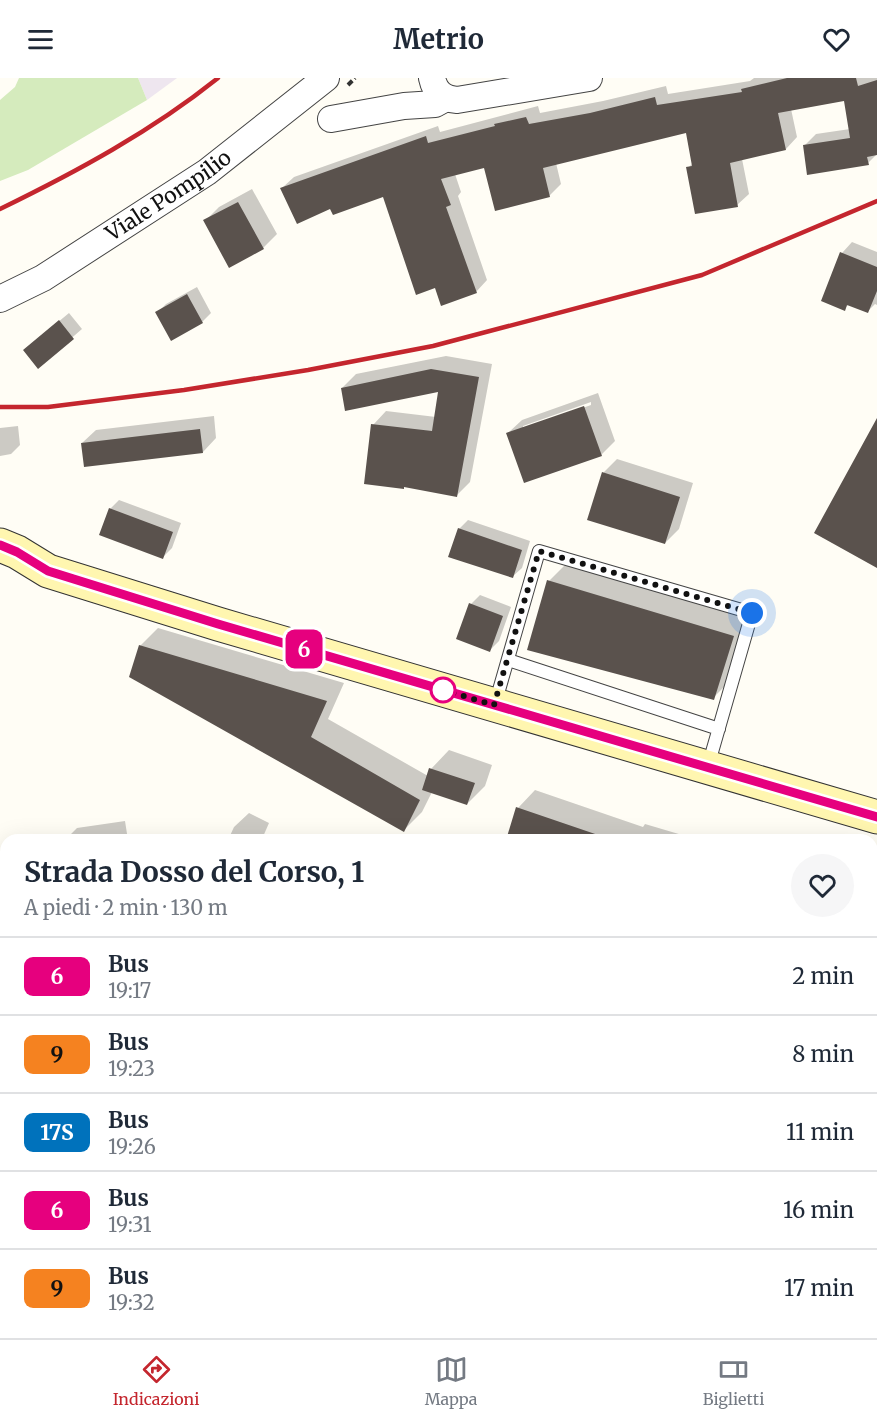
<!DOCTYPE html>
<html lang="it">
<meta charset="utf-8">
<style>
:root{--surface:#fff;--page:#f6f6f7;--text:#1f2937;--muted:#747a83;--line:#e0e1e3;--accent:#c4262e}
body{margin:0;font-family:Merriweather,serif;background:var(--page);color:var(--text);height:100vh;display:flex;flex-direction:column;font-size:22px;white-space:nowrap}
*{box-sizing:border-box;margin:0}
p{font-size:20px;color:var(--muted)}
.icon{flex:none;width:33px;height:33px;fill:none;stroke:currentColor;stroke-width:2;stroke-linecap:round;stroke-linejoin:round}
.map{position:relative;flex:1;overflow:hidden}
.sheet{position:absolute;left:0px;top:756px;width:878px;height:504px;display:flex;flex-direction:column;background:var(--surface);border-radius:18px 18px 0 0;box-shadow:0 6px 24px #0002}
.sheet>*{flex:none}
.badge{padding:0 12px;border-radius:9px;font-size:21px;line-height:39px}
.you{position:absolute;width:30px;height:30px;margin:-15px;border:4px solid #fff;border-radius:50%;background:#1a73e8;box-shadow:0 0 0 9px #1a73e833}
.map>.badge{position:absolute;translate:-50% -50%;box-shadow:0 0 0 3px #fff}
.round{display:grid;place-items:center;flex:none;width:63px;height:63px;border-radius:32px;background:var(--page)}
.summary{display:flex;align-items:center;justify-content:space-between;height:102px;padding:0 24px}
h1{font-size:28px;font-weight:700;line-height:45px}
ul{padding:0;list-style:none}
li{display:flex;align-items:center;gap:18px;height:78px;padding:0 24px;border-top:2px solid var(--line)}
li div{flex:1}
li b{display:block;font-size:22px}
li em{font-style:normal}
li .badge{min-width:66px;font-weight:700;text-align:center}
header{display:flex;justify-content:space-between;align-items:center;height:78px;padding:0 24px;background:var(--surface);font-size:27px;font-weight:700}
.tab-bar{display:flex;justify-content:space-around;align-items:center;height:84px;border-top:2px solid var(--line);background:var(--surface);font-size:16px;color:var(--muted)}
.tab-bar a{display:grid;justify-items:center;gap:3px}
.tab-bar .active{color:var(--accent)}
.map>svg:first-child{display:block}
.industrial{fill:#eee6ef}
.green{fill:#d5ebbd}
.plaza{fill:#f1ede2}
.shadow{fill:#0003;fill-rule:evenodd}
.building{fill:#5a524d}
.lines{fill:none;stroke-linecap:round;stroke-linejoin:round}
.service-casing{stroke:#444;stroke-width:14}
.minor-casing{stroke:#444;stroke-width:28}
.secondary-casing{stroke:#333;stroke-width:35}
.primary-casing{stroke:#222;stroke-width:35}
.path{stroke:#333;stroke-width:4;stroke-dasharray:6 3;stroke-linecap:butt}
.service{stroke:#fff;stroke-width:12}
.minor{stroke:#fff;stroke-width:26}
.secondary{stroke:#fff6b0;stroke-width:33}
.primary{stroke:#f9d66b;stroke-width:33}
.rail{stroke:#c4262e;stroke-width:4.5}
.line-casing{stroke:#fff;stroke-width:14}
.line{stroke:#e6007e;stroke-width:9}
.walk{stroke:#111;stroke-width:6;stroke-dasharray:0 10.8}
.stop-dot{fill:#fff;stroke:#e6007e;stroke-width:3}
.labels{text-anchor:middle;stroke-width:6;stroke-linejoin:round;paint-order:stroke}
.street-label{font-size:21px;fill:#111;stroke:#fff}
</style>
<header><svg class="icon" aria-label="menu" viewBox="0 0 24 24"><path d="M4 6h16M4 12h16M4 18h16"/></svg>Metrio<svg class="icon" aria-label="heart" viewBox="0 0 24 24"><path d="M12 20l-8-8c-3-5 5-10 8-4 3-6 11-1 8 4z"/></svg></header>
<div class="map">
<svg width="877" height="1260" viewBox="0 0 877 1260">
<rect width="100%" height="100%" fill="#fffdf5"/>
<path class="industrial" d="M 138,0 L 177,0 L 147,22 Z"/>
<path class="green" d="M 19,0 L 138,0 L 147,22 L 28,92 L 0,103 L 0,22 L 15,9 Z"/>
<path class="plaza" d="M 6,1244 L 6,1254 L 20,1254 L 22,1260 L 0,1260 L 0,1245 Z"/>
<path class="shadow" d="M 754,0 L 877,0 L 877,76 L 868,85 L 804,68 L 816,56 L 850,51 L 845,21 L 791,31 L 797,59 L 786,71 L 742,81 L 749,116 L 737,127 L 688,90 L 693,85 L 688,53 L 556,85 L 561,106 L 549,118 L 485,88 L 455,96 L 461,114 L 458,118 L 487,202 L 476,214 L 436,208 L 384,117 L 330,129 L 282,110 L 294,99 L 438,48 L 440,54 L 538,28 L 540,35 L 603,23 L 666,8 L 668,16 L 750,3 Z
M 252,111 L 277,156 L 263,170 L 205,143 L 219,129 Z
M 852,164 L 877,174 L 877,227 L 875,226 L 868,233 L 849,226 L 844,231 L 842,175 Z
M 197,209 L 211,235 L 202,244 L 157,235 L 166,226 Z
M 69,235 L 82,251 L 38,289 L 34,264 Z
M 446,278 L 492,286 L 470,404 L 456,418 L 373,347 L 386,333 L 436,339 L 440,312 L 342,310 L 356,296 Z
M 598,315 L 615,363 L 601,377 L 508,355 L 522,342 ZM 591,324 L 591,327 L 523,351 L 523,348 Z
M 214,338 L 216,360 L 203,374 L 82,365 L 96,352 Z
M 18,348 L 20,367 L 11,376 L 0,378 L 0,350 Z
M 617,381 L 693,405 L 679,451 L 665,465 L 589,441 L 604,394 Z
M 119,422 L 181,445 L 172,470 L 163,479 L 110,431 Z
M 468,442 L 530,463 L 522,490 L 512,499 L 459,451 Z
M 567,485 L 751,540 L 731,602 L 713,620 L 549,503 Z
M 480,517 L 511,529 L 499,563 L 490,572 L 471,526 Z
M 158,550 L 344,605 L 328,641 L 428,698 L 431,691 L 449,672 L 492,687 L 485,708 L 467,726 L 432,714 L 422,734 L 404,752 L 140,568 Z
M 535,712 L 643,749 L 645,746 L 699,762 L 507,762 L 518,730 Z
M 249,735 L 269,745 L 262,761 L 228,762 L 234,749 Z
M 125,743 L 128,762 L 65,762 L 77,750 Z
M 877,869 L 877,906 L 872,904 L 872,874 Z
M 872,965 L 877,968 L 877,990 L 872,1000 Z
M 877,1057 L 877,1158 L 872,1154 L 872,1062 Z
M 530,1254 L 570,1254 L 579,1260 L 527,1260 Z
M 655,1254 L 721,1254 L 725,1259 L 660,1260 Z
M 768,1254 L 836,1254 L 831,1260 L 775,1260 Z"/>
<path class="building" d="M 787,0 L 856,0 L 858,8 L 877,2 L 877,77 L 867,79 L 869,87 L 807,97 L 803,67 L 850,60 L 844,23 L 778,35 L 786,72 L 730,85 L 738,129 L 695,136 L 686,89 L 692,88 L 686,55 L 543,90 L 550,119 L 495,133 L 484,90 L 441,101 L 451,127 L 446,129 L 477,215 L 441,228 L 435,210 L 416,217 L 383,119 L 333,137 L 330,131 L 297,146 L 280,110 L 426,58 L 428,65 L 495,48 L 494,46 L 526,39 L 529,46 L 590,35 L 655,19 L 657,27 L 742,14 L 741,11 Z
M 238,124 L 264,171 L 229,190 L 203,142 Z
M 840,174 L 877,189 L 877,213 L 868,235 L 847,227 L 845,233 L 821,223 Z
M 187,216 L 203,245 L 171,263 L 155,234 Z
M 59,242 L 74,261 L 38,291 L 23,272 Z
M 431,291 L 479,299 L 457,419 L 404,409 L 404,411 L 364,406 L 371,346 L 432,353 L 438,314 L 345,333 L 341,310 Z
M 584,328 L 602,378 L 524,405 L 506,355 Z
M 877,340 L 877,490 L 814,455 Z
M 200,351 L 203,375 L 84,389 L 81,365 Z
M 602,394 L 680,419 L 665,466 L 587,442 Z
M 109,430 L 173,454 L 163,481 L 99,457 Z
M 458,450 L 522,472 L 513,500 L 448,479 Z
M 547,502 L 734,558 L 714,622 L 527,572 Z
M 469,525 L 503,538 L 490,574 L 456,561 Z
M 139,567 L 327,623 L 311,659 L 420,722 L 404,754 L 129,599 Z
M 429,690 L 475,705 L 467,727 L 422,712 Z
M 516,729 L 601,758 L 600,762 L 506,762 Z"/>
<g class="lines">
<defs>
<path id="service" d="M 508,582 L 719,651
M 495,626 L 539,473 L 752,535 L 708,688"/>
<g id="minor">
<path d="M 432,0 C 435,14 443,21 457,22 L 589,0"/>
<path d="M 331,41 L 404,28 L 435,26 L 446,20"/>
<path id="s1" d="M 0,221 L 43,200 L 207,94 L 326,0"/>
<path d="M 872,803 L 877,794"/>
<path d="M 0,1196 L 6,1194"/>
<path d="M 872,1209 L 877,1213"/>
<path d="M 42,1254 L 46,1260"/>
<path d="M 391,1260 L 418,1254"/>
</g>
<path id="secondary" d="M 0,467 L 17,474 L 48,493 L 218,546 L 877,739"/>
<path id="primary" d="M 0,998 L 6,1022
M 130,1254 L 134,1260"/>
</defs>
<use href="#service" class="service-casing"/>
<use href="#minor" class="minor-casing"/>
<use href="#secondary" class="secondary-casing"/>
<use href="#primary" class="primary-casing"/>
<path class="path" d="M 348,7 L 355,0
M 0,928 L 6,965"/>
<use href="#service" class="service"/>
<use href="#minor" class="minor"/>
<use href="#secondary" class="secondary"/>
<use href="#primary" class="primary"/>
<path class="rail" d="M 0,131 C 76,94 152,53 218,0
M 0,329 L 48,329 L 184,312 L 308,292 L 433,268 L 702,197 L 877,123"/>
</g>
<g class="lines">
<defs>
<path id="line" d="M 0,467 L 17,474 L 48,493 L 218,546 L 877,739"/>
</defs>
<use href="#line" class="line-casing"/>
<use href="#line" class="line"/>
<path class="walk" d="M 443,612 L 494,627 L 539,473 L 752,535"/>
</g>
<circle class="stop-dot" cx="443" cy="612" r="12"/>
<g class="labels">
<g class="street-label">
<text dy="7" stroke="none"><textPath href="#s1" startOffset="198">Viale Pompilio</textPath></text>
</g>
</g>
</svg>
<div class="you" style="left:752px;top:535px"></div>
<b class="badge" style="left:304px;top:571px;background:#e6007e;color:#fff">6</b>
<section class="sheet">
<div class="summary"><div><h1>Strada Dosso del Corso, 1</h1><p>A piedi · 2 min · 130 m</p></div><a class="round"><svg class="icon" aria-label="heart" viewBox="0 0 24 24"><path d="M12 20l-8-8c-3-5 5-10 8-4 3-6 11-1 8 4z"/></svg></a></div>
<ul>
<li><span class="badge" style="background:#e6007e;color:#fff">6</span><div><b>Bus</b><p>19:17</p></div><em>2 min</em></li>
<li><span class="badge" style="background:#f58220;color:#111">9</span><div><b>Bus</b><p>19:23</p></div><em>8 min</em></li>
<li><span class="badge" style="background:#0072bc;color:#fff">17S</span><div><b>Bus</b><p>19:26</p></div><em>11 min</em></li>
<li><span class="badge" style="background:#e6007e;color:#fff">6</span><div><b>Bus</b><p>19:31</p></div><em>16 min</em></li>
<li><span class="badge" style="background:#f58220;color:#111">9</span><div><b>Bus</b><p>19:32</p></div><em>17 min</em></li>
</ul>
</section>
</div>
<nav class="tab-bar">
<a class="active"><svg class="icon" aria-label="directions" viewBox="0 0 24 24"><path d="M12 3l9 9-9 9-9-9zM9 14v-3h6M13 9l2 2-2 2"/></svg>Indicazioni</a>
<a><svg class="icon" aria-label="map" viewBox="0 0 24 24"><path d="M3 6l6-2 6 2 6-2v14l-6 2-6-2-6 2zM9 4v14M15 6v14"/></svg>Mappa</a>
<a><svg class="icon" aria-label="tickets" viewBox="0 0 24 24"><path d="M3 7h18v10H3zM15 7v10"/></svg>Biglietti</a>
</nav>
